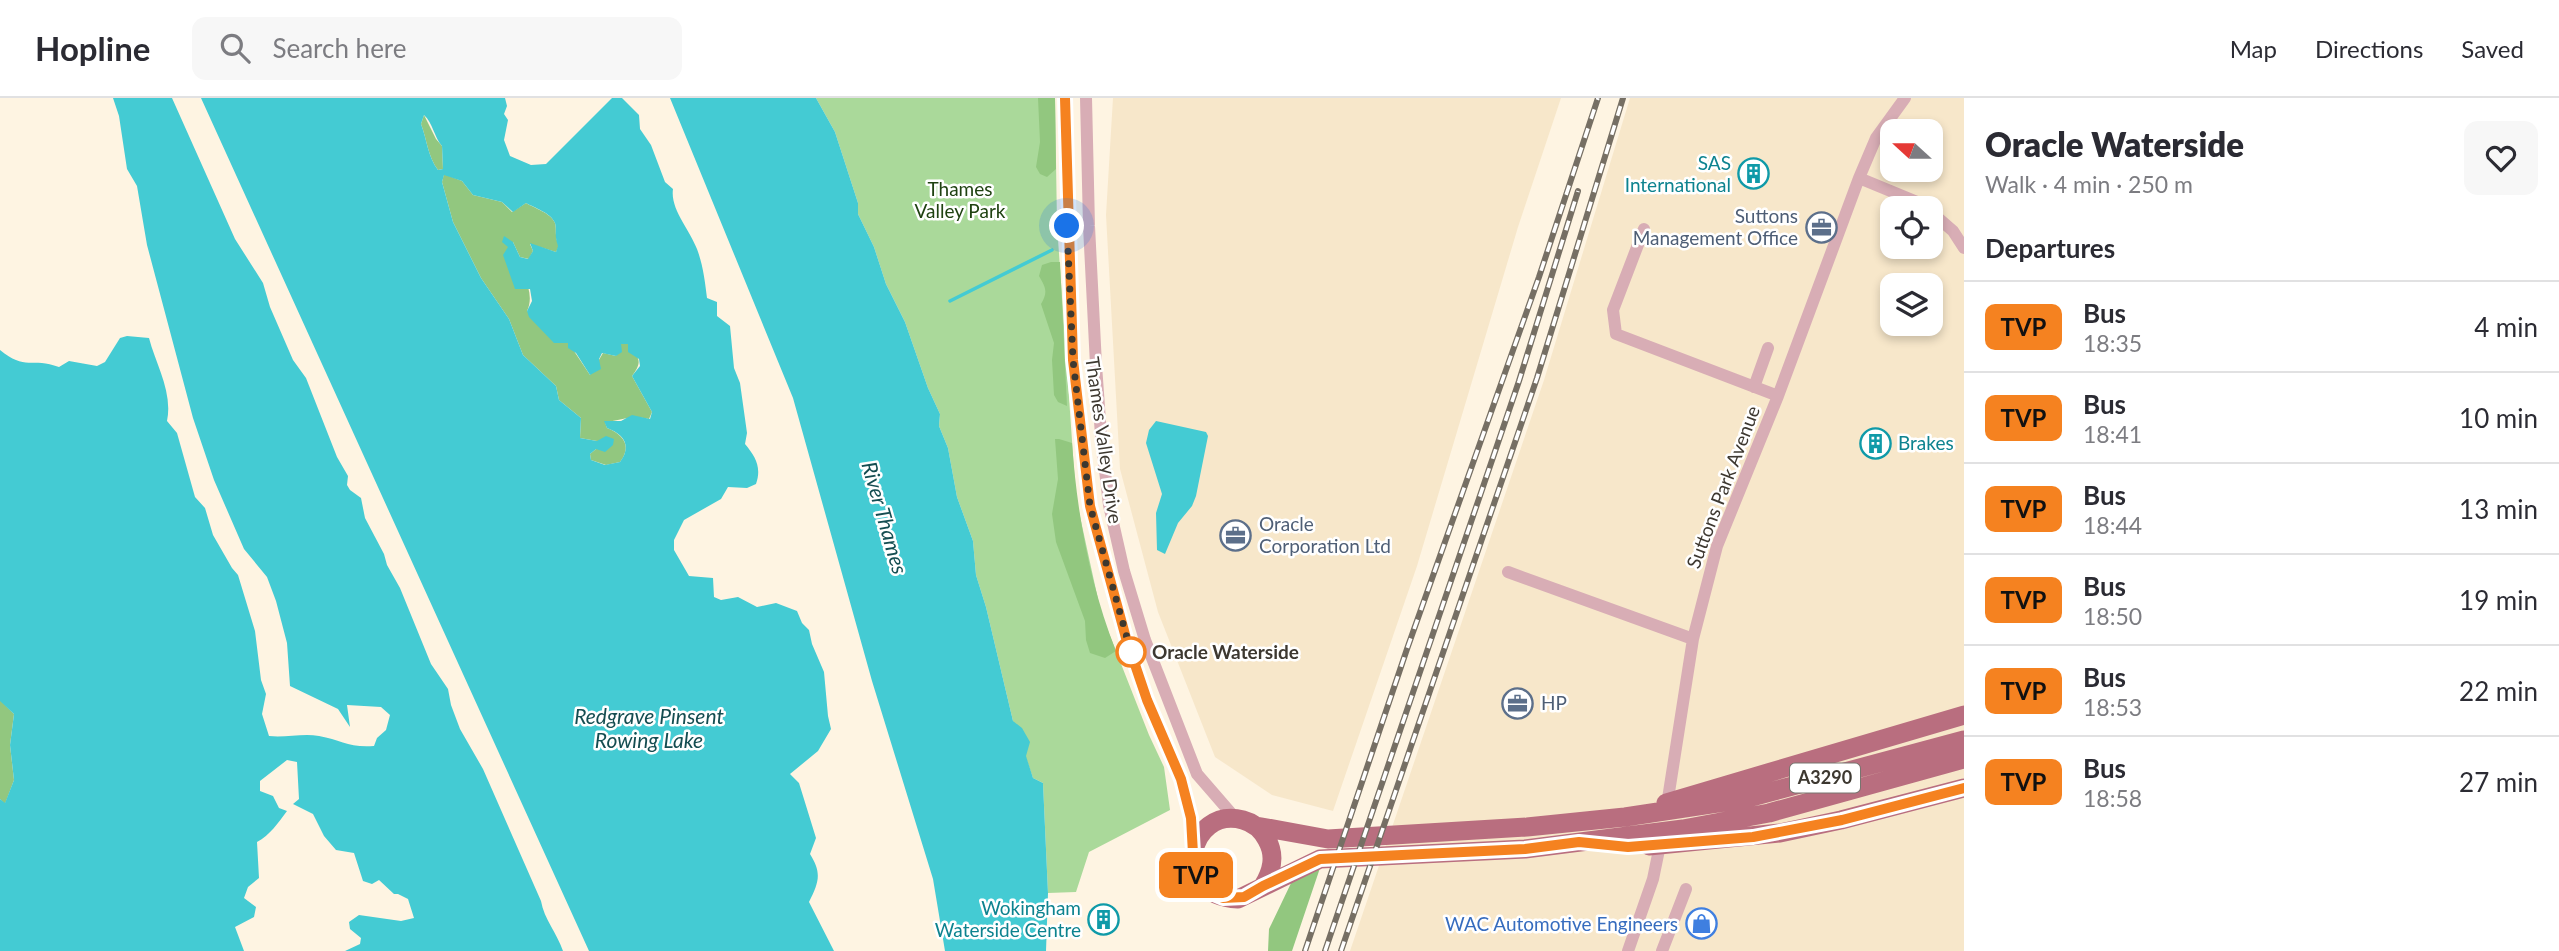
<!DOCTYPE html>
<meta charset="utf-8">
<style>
:root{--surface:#fff;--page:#f7f7f7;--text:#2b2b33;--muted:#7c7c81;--line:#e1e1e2}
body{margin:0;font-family:Lato,sans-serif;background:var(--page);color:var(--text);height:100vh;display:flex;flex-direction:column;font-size:26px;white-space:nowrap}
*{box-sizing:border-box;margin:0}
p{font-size:23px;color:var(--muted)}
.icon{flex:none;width:38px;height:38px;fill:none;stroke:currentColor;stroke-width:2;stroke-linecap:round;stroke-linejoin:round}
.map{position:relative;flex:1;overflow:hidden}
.side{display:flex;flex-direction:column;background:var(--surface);width:595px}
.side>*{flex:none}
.badge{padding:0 14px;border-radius:10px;font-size:24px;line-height:46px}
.needle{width:46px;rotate:291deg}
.buttons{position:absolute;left:1880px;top:21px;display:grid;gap:14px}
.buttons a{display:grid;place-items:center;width:63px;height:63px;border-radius:14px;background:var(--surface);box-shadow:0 4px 10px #0003;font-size:35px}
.you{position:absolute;width:35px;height:35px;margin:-18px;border:5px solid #fff;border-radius:50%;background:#1a73e8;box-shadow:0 0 0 10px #1a73e833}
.map>.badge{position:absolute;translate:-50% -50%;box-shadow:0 0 0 4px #fff}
h2{padding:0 21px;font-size:26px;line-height:63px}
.round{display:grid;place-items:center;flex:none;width:74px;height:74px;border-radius:14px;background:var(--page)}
.summary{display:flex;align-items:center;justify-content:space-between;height:119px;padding:0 21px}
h1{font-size:33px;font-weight:800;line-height:52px}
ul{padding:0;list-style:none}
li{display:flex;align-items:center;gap:21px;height:91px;padding:0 21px;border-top:2px solid var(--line)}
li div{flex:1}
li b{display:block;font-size:26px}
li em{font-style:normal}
li .badge{min-width:77px;font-weight:700;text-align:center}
header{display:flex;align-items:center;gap:42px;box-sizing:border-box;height:98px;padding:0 35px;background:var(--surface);border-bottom:2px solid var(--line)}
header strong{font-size:33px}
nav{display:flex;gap:38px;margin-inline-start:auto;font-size:24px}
.search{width:490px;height:63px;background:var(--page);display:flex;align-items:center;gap:18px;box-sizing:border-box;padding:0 24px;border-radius:14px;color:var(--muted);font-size:26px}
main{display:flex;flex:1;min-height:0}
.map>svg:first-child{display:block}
.built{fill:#f7e7ca;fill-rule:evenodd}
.green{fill:#aad99a}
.forest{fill:#92c77f}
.water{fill:#44cbd3;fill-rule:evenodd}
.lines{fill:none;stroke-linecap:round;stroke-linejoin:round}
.stream{stroke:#44cbd3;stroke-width:3.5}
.minor{stroke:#d8adb5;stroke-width:12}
.primary{stroke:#b96e7f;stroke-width:19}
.rail-casing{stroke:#766f64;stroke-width:6}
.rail{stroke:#fff;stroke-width:3.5;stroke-dasharray:10;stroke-linecap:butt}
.line-casing{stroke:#fff;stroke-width:16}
.line{stroke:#f58220;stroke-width:10}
.walk{stroke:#3d3830;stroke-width:7;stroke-dasharray:0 12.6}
.stop-dot{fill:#fff;stroke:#f58220;stroke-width:3.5}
.labels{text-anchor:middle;stroke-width:5;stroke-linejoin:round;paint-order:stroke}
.shield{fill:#fff;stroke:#77746e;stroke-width:2}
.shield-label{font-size:18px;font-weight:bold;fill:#3d3830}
.culture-label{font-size:19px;fill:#0d838f;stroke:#fff;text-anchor:end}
.park-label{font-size:19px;fill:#1f4211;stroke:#fff}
.service-label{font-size:19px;fill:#4e5e75;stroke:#fff;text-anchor:start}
.street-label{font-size:19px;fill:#3d3830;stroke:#fff}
.stop-label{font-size:19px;font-weight:bold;fill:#3d3830;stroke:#fff;text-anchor:start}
.shop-label{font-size:19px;fill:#366cbe;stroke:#fff;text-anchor:end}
.water-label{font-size:21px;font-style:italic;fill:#144d51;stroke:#fff}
</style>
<header>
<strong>Hopline</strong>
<div class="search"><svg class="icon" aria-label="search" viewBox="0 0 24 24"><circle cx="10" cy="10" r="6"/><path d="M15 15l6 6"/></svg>Search here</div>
<nav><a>Map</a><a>Directions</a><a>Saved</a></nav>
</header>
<main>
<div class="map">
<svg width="1964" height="853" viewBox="0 0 1964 853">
<rect width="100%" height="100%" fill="#fef4e2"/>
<path class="built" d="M 1113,0 L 1561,0 L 1518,129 L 1417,468 L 1333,713 L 1272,697 L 1215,659 L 1158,514 L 1120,371 L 1106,117 Z
M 1630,0 L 1964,0 L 1964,853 L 1350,853 L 1544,282 ZM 1892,33 L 1930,33 L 1930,72 L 1892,72 ZM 1892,110 L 1930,110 L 1930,149 L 1892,149 ZM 1892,187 L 1930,187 L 1930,226 L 1892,226 Z"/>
<path class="green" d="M 816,0 L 1055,0 L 1057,127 L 1076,400 L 1101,515 L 1149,637 L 1164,669 L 1170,712 L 1089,754 L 1076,794 L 1048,795 L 1043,685 L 1033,680 L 1013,623 L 986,509 L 976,477 L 973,443 L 957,399 L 948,350 L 939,328 L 940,316 L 928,290 L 905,224 L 886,186 L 874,149 L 858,116 L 858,105 L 835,34 Z"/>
<path class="forest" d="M 1038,0 L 1055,0 L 1056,71 L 1047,79 L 1040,76 L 1036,69 L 1040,44 Z
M 424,17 L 436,41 L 442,48 L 443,71 L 438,72 C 428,59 427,42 421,26 Z
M 444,76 L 462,83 L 473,97 L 502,104 L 512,114 L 526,105 C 534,110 551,115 555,125 C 557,132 554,137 559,148 L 556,154 L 530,146 L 533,153 L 529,161 L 520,159 L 513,144 L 508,149 C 518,168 537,192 527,213 L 568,244 L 590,277 L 603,255 L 616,258 L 620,246 L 628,246 C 638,260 644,262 632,278 L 652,314 L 649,321 C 630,317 623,322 605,324 L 607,330 C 624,337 632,348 620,364 L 606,367 L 591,362 L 590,356 L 596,351 L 597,343 L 580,340 L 581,320 L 559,302 L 556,288 L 523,257 L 509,221 L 481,180 L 453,124 L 442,84 Z
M 1051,164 L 1060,164 L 1067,308 L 1058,304 L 1054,297 L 1052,262 L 1054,245 L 1041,206 C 1048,194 1046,190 1039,178 L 1042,167 Z
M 1059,341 L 1072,345 C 1077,416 1090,487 1116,553 L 1105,560 L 1090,555 L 1086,542 L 1085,523 L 1056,444 L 1052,416 L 1058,381 L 1055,341 Z
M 0,602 L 14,616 L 10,647 L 14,682 L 5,706 L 0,701 Z
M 1320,770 L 1292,853 L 1268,853 L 1269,831 L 1293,781 Z"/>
<path class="water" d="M 113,0 L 172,0 L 235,141 L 263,185 L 270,209 L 293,262 L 306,280 L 337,359 L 348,378 L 347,387 L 350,392 L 361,400 L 365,420 L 384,456 L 387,467 L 400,490 L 431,566 L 448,591 L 451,607 L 460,631 L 483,671 L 541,803 C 544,821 557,835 563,853 L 345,853 L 360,846 L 361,840 L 350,831 L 349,824 L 359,817 L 401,823 L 414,820 L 408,801 L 398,796 L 394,796 L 379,782 L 372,786 L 363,783 L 354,755 L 336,752 L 324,738 L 313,716 L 293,706 L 299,701 L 297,664 L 287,662 L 260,683 L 260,693 L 273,698 L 279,710 L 287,713 C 278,725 270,737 257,744 L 259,780 L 248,789 L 244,800 L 256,809 L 254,819 L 235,829 L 244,853 L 0,853 L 0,701 L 5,705 L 14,682 L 10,647 L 14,616 L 0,603 L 0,252 C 25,273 32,259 59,269 L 69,263 L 97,268 L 105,264 L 120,240 L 127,238 L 149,240 C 156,267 173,294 167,323 L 177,335 L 195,399 L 205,410 L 213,437 L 232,470 L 238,477 L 255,533 L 261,582 L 266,596 L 262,616 L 269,638 C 285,640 303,635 319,638 C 341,642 349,650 374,648 L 377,640 L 386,632 L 390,617 L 381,609 L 347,607 L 350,629 L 338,611 L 290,588 L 287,545 L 276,503 L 267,479 L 244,451 L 214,382 L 193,320 L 147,147 L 137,88 L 127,71 L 119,18 Z
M 201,0 L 505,0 L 507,8 L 504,16 L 508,22 L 504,42 L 510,58 L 531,67 L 546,66 L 612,0 L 622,0 L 639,17 L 640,31 L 651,47 L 665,84 L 673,91 C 670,111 690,132 697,151 C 703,167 705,183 707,200 L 717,204 L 717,218 L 730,228 L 734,270 L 740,285 L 747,335 L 745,346 C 755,358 762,369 756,386 L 747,390 L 728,389 L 721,401 L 684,422 L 674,442 L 674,452 L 689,478 L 713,480 L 714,499 L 721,502 L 738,499 L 757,509 L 776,505 L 797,513 L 802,525 L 809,532 L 812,546 L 824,574 L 828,618 L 831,631 L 818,653 L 790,676 L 799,685 L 816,740 L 810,756 C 822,775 819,784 809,804 L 834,853 L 589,853 ZM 424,17 C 433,25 434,39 442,48 L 443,71 L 438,72 C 428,59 427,42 421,26 ZM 444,77 L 462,83 L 473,97 L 502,104 L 513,114 L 526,105 C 535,110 551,115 555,125 C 557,132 554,137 558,148 L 556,154 L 530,145 L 533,153 L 528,161 L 520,159 L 513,144 L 504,138 L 502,144 L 508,149 L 503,157 L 515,191 L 530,191 L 532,203 L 527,213 L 529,219 L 554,245 L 568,245 L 568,250 L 576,255 L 590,277 L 601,271 L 599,261 L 602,255 L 616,258 L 622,254 L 621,246 L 628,246 L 628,254 L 639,261 L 640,268 L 632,278 L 652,314 L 650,321 L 632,317 L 621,323 L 604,323 L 607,330 C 624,336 632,348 620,364 L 605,367 L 591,362 L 590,356 L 596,351 L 605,354 L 613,347 L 614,341 L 606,338 L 597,343 L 580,340 L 581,320 L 559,302 L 556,288 L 523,257 L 509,221 L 481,180 L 453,124 L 442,84 Z
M 670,0 L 816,0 L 835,34 L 858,105 L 858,116 L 874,149 L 886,186 L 905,224 L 928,290 L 940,316 L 939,328 L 948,350 L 957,399 L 973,443 L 976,477 L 986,509 L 1013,623 L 1022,630 L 1030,644 L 1026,658 L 1033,680 L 1043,685 L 1048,795 L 1046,853 L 945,853 L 933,781 L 872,583 L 793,300 Z
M 1156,323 L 1206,334 L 1208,338 L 1196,398 L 1192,408 L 1178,425 L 1165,456 L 1157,452 L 1156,415 L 1162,396 L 1146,345 L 1149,332 Z"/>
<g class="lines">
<path class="stream" d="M 950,203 L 1052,152"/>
<path class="minor" d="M 1065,0 L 1067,128 L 1073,263 L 1090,408 L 1126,540 L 1147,602 L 1181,681 L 1190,720 L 1192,750
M 1086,0 L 1089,128 L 1096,267 L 1101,337 L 1109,407 L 1124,473 L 1145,542 L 1197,676 L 1236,721
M 1859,80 L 1922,106 L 1927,110
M 1930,113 L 1953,133 L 1964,150
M 1644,131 L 1613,212 L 1616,236 L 1778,298
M 1754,289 L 1768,250
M 1508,474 L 1693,541
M 1667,707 L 1693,541 L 1717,448 L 1778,298 L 1859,80 L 1876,40 L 1905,0
M 1628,853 L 1653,781 L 1661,742
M 1662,853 L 1686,791"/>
<path class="primary" d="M 1666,705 L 1964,617
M 1256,728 L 1328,741 L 1527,729 L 1625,719 L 1744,701 L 1964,642
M 1649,748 L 1780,735 L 1841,722 L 1964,690
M 1263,788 C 1272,773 1276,758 1267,742 C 1262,732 1254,725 1243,722 C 1188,707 1168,798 1238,801 L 1320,761 L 1525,751 L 1683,731 L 1769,715 L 1964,661"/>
<defs>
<path id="rail" d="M 1305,853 L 1407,551 L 1539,179 L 1598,0
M 1325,853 L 1519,283 L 1578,93
M 1341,853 L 1537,280 L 1623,0"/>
</defs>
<use href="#rail" class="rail-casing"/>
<use href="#rail" class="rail"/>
</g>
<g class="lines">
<defs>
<path id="line" d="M 1065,0 L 1073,262 L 1090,408 L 1126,540 L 1147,602 L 1181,681 L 1191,720 L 1194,773 L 1199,783 L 1209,794 L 1223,800 L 1244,799 L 1263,788 L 1320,761 L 1525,751 L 1579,744 L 1628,749 L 1753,739 L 1842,722 L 1964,690"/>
</defs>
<use href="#line" class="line-casing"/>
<use href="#line" class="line"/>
<path class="walk" d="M 1067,128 L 1073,262 L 1090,408 L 1133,561 L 1131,554"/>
</g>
<defs>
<symbol id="building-ring" viewBox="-11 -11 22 22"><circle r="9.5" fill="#fff" stroke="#0f9aa8" stroke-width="1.5"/><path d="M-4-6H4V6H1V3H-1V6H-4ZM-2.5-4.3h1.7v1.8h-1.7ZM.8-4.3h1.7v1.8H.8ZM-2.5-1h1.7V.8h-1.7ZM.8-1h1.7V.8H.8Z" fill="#0f9aa8"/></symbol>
<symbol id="office-ring" viewBox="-11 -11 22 22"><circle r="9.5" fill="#fff" stroke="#5c6f8a" stroke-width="1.5"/><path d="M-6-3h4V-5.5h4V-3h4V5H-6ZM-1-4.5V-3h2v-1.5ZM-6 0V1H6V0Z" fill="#5c6f8a"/></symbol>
<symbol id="shop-ring" viewBox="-11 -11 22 22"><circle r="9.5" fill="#fff" stroke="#3f7fe0" stroke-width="1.5"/><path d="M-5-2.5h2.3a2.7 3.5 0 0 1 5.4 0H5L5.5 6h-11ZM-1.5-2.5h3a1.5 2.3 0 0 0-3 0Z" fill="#3f7fe0"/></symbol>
</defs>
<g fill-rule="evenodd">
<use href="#building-ring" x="1736" y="58" width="35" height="35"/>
<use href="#office-ring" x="1804" y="112" width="35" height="35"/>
<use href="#building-ring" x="1858" y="328" width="35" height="35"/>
<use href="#office-ring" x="1218" y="420" width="35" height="35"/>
<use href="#office-ring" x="1500" y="588" width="35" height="35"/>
<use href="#building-ring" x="1086" y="804" width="35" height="35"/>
<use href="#shop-ring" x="1684" y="808" width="35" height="35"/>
</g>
<circle class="stop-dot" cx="1131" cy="554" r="14"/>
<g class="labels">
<rect class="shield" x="1790" y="665.5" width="70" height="29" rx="5"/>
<g class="shield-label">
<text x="1825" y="686">A3290</text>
</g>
<g class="culture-label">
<text x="1731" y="72">SAS<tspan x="1731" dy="22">International</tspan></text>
<text x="1898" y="352" text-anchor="start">Brakes</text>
<text x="1081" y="817">Wokingham<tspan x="1081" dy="22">Waterside Centre</tspan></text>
</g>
<g class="park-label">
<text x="960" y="98">Thames<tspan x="960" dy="22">Valley Park</tspan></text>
</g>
<g class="service-label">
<text x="1798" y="125" text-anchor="end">Suttons<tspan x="1798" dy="22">Management Office</tspan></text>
<text x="1259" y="433">Oracle<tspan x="1259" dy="22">Corporation Ltd</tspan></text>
<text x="1541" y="612">HP</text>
</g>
<g class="street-label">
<text transform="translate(1104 342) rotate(82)" y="7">Thames Valley Drive</text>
<text transform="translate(1723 389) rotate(-69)" y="7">Suttons Park Avenue</text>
</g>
<g class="stop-label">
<text x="1152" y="561">Oracle Waterside</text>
</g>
<g class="shop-label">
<text x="1678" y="833">WAC Automotive Engineers</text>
</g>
<g class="water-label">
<text transform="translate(884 420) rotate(74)" y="7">River Thames</text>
<text x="649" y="626">Redgrave Pinsent<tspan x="649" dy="24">Rowing Lake</tspan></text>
</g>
</g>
</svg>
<div class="buttons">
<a><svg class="needle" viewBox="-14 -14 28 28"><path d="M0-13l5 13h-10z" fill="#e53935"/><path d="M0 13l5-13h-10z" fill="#7c7c81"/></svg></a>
<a><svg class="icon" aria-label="locate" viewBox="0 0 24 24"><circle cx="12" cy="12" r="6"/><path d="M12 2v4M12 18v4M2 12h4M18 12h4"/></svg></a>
<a><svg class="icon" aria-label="layers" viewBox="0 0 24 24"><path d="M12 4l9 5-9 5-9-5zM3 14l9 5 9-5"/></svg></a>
</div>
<div class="you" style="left:1067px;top:128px"></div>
<b class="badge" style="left:1196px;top:777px;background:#f58220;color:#111">TVP</b>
</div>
<section class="side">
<div class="summary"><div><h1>Oracle Waterside</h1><p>Walk · 4 min · 250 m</p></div><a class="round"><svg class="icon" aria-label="heart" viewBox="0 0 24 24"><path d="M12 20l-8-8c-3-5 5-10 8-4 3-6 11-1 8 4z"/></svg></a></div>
<h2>Departures</h2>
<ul>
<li><span class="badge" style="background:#f58220;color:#111">TVP</span><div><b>Bus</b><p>18:35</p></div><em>4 min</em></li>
<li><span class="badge" style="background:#f58220;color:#111">TVP</span><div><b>Bus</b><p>18:41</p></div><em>10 min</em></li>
<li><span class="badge" style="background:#f58220;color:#111">TVP</span><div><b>Bus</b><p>18:44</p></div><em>13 min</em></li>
<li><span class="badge" style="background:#f58220;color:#111">TVP</span><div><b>Bus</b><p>18:50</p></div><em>19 min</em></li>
<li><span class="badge" style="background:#f58220;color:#111">TVP</span><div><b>Bus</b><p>18:53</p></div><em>22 min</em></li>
<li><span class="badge" style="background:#f58220;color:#111">TVP</span><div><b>Bus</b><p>18:58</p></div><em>27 min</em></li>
</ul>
</section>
</main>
